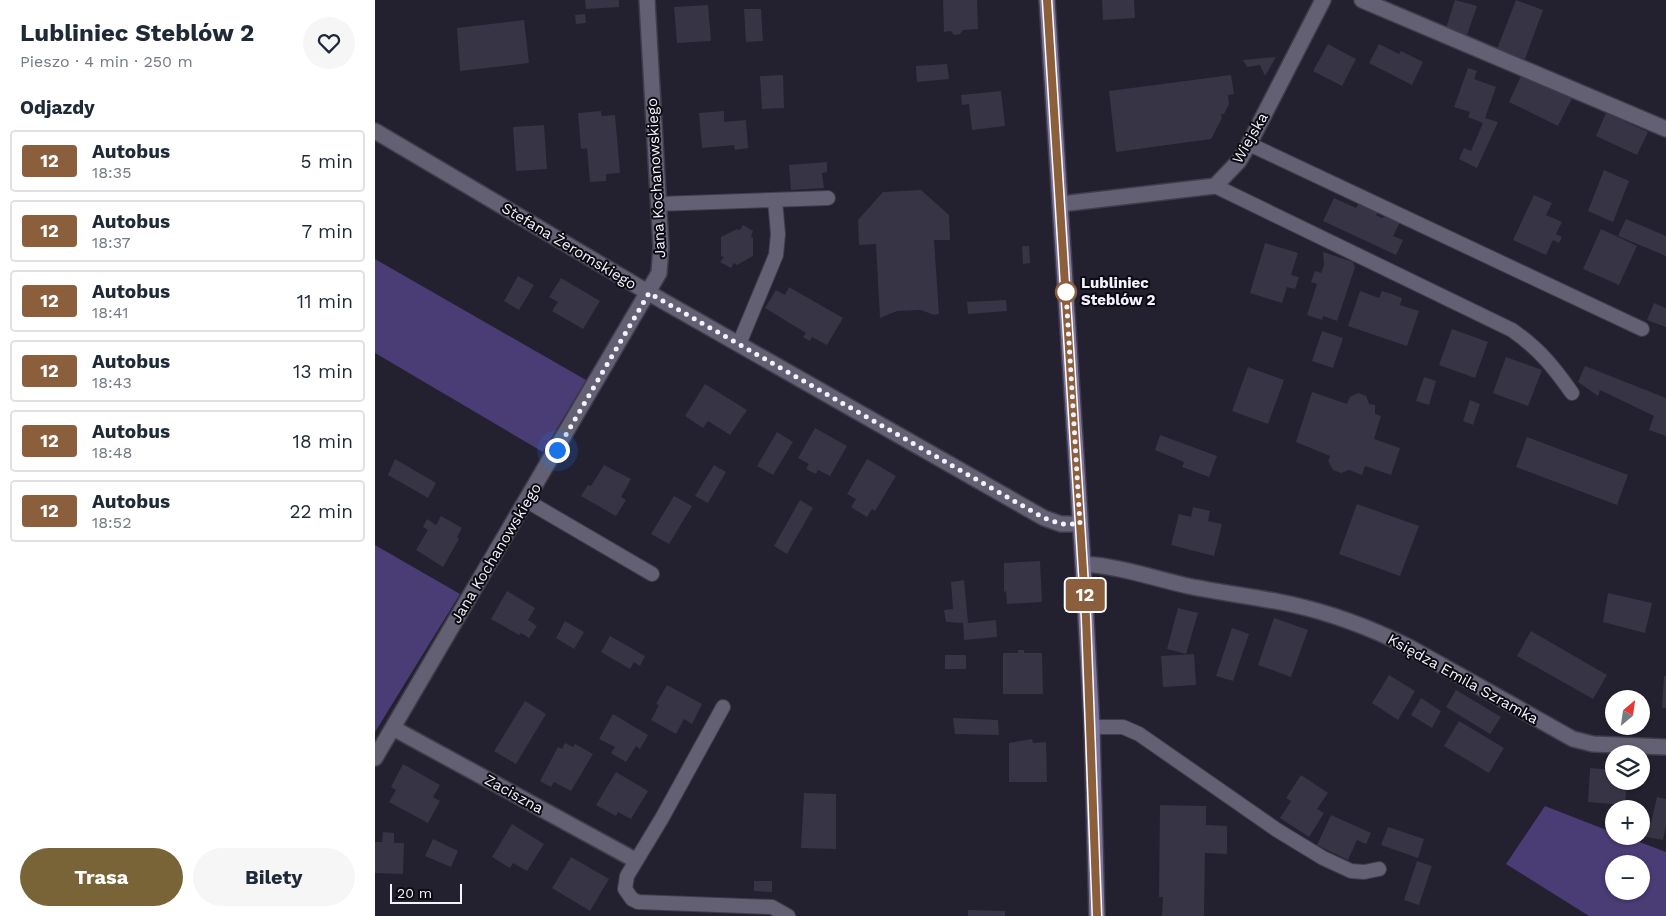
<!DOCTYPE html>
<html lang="pl">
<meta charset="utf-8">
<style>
:root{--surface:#fff;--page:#f6f6f7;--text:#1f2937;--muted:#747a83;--line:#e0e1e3;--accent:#786436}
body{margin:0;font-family:"Work Sans",sans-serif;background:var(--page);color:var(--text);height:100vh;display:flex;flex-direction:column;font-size:19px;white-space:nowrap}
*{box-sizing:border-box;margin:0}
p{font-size:16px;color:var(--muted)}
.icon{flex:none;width:28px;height:28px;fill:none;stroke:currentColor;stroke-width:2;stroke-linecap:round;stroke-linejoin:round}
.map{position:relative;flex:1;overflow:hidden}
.sheet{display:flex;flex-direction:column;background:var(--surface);width:375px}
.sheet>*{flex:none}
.badge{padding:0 10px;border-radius:4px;font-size:18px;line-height:32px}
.needle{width:32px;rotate:29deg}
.buttons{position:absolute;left:1230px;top:690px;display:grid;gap:10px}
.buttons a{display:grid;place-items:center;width:45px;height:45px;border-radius:50%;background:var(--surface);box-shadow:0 1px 4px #0004;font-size:25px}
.scale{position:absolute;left:15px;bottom:12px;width:72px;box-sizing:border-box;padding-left:5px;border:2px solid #f4f2fe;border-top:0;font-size:14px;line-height:18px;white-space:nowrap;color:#f4f2fe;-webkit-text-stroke:4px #0c0b12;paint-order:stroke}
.you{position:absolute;width:25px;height:25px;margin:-12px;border:4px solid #fff;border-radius:50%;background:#1a73e8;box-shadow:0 0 0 8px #1a73e833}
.map>.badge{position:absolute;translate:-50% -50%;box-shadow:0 0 0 2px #fff}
h2{padding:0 20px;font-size:19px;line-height:45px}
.round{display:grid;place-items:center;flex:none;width:52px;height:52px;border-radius:26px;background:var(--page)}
.summary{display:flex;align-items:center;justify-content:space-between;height:85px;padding:0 20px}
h1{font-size:24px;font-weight:700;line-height:38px}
.cta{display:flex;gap:10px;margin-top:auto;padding:10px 20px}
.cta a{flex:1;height:58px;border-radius:30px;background:var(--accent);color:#fff;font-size:20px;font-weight:700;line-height:58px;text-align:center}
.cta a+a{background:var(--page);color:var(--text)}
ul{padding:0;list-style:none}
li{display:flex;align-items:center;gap:15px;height:62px;margin:0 10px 8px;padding:0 10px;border:2px solid var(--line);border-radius:5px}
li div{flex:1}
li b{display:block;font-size:19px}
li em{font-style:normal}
li .badge{min-width:55px;font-weight:700;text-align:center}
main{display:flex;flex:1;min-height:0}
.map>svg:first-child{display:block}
.green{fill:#4a3c75;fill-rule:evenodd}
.building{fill:#373445}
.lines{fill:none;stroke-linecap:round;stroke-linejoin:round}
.lane-casing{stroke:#403c4b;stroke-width:16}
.street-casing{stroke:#403c4b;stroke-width:18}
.secondary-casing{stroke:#403c4b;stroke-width:18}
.lane{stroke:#636074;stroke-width:14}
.street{stroke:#636074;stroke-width:15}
.secondary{stroke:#7c749c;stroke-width:15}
.line-casing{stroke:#fff;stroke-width:11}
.line{stroke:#8b5e3c;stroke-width:8}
.walk{stroke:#f4f2fe;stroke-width:5;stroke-dasharray:0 9}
.stop-dot{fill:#fff;stroke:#8b5e3c;stroke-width:2.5}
.labels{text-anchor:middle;stroke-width:4;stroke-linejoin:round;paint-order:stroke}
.street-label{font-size:15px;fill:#f4f2fe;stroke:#0c0b12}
.stop-label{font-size:15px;font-weight:bold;fill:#f4f2fe;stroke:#0c0b12;text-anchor:start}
</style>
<main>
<section class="sheet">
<div class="summary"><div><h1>Lubliniec Steblów 2</h1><p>Pieszo · 4 min · 250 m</p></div><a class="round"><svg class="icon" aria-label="heart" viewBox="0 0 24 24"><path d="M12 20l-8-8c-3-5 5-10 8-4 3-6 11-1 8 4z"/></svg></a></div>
<h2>Odjazdy</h2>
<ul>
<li><span class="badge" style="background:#8b5e3c;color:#fff">12</span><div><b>Autobus</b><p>18:35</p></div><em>5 min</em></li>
<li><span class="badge" style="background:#8b5e3c;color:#fff">12</span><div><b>Autobus</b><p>18:37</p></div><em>7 min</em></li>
<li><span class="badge" style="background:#8b5e3c;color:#fff">12</span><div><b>Autobus</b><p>18:41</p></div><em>11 min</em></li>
<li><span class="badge" style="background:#8b5e3c;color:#fff">12</span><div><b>Autobus</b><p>18:43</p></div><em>13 min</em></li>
<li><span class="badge" style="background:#8b5e3c;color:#fff">12</span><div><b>Autobus</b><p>18:48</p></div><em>18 min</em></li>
<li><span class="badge" style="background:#8b5e3c;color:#fff">12</span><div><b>Autobus</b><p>18:52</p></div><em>22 min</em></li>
</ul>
<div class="cta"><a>Trasa</a><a>Bilety</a></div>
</section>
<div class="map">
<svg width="1291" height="916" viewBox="0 0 1291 916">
<rect width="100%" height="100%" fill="#232030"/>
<path class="green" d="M 0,259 L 211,380 L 168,452 L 0,353 Z
M 0,545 L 85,594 L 0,732 Z
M 1170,806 L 1239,833 L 1239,836 L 1249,836 L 1291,852 L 1291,916 L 1214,916 L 1131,864 ZM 1239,864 L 1266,864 L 1266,891 L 1239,891 Z"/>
<path class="building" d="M 210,0 L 244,0 L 244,7 L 211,9 Z
M 568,0 L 602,0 L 603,29 L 588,30 L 585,34 L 579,35 L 576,31 L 569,32 Z
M 727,0 L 759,0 L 760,18 L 728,20 Z
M 1080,0 L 1102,6 L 1091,38 L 1070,31 Z
M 1141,0 L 1168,10 L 1150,59 L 1122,49 Z
M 333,5 L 336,41 L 302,43 L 299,7 Z
M 369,9 L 386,9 L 388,41 L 371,42 Z
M 210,14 L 211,23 L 201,24 L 200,15 Z
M 149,20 L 154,63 L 85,71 L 82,28 Z
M 953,44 L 981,59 L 967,86 L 938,71 Z
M 1004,44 L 1024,54 L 1026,51 L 1048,62 L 1037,85 L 994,63 Z
M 901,57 L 890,76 L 885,65 L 872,67 L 868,60 Z
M 572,64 L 574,79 L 542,82 L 541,66 Z
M 1093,68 L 1102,71 L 1099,79 L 1121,87 L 1110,118 L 1123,122 L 1102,168 L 1084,159 L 1089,148 L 1096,151 L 1108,123 L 1093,117 L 1095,112 L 1079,107 Z
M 1147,74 L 1197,98 L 1183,126 L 1134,102 Z
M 408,75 L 409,108 L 387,109 L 385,76 Z
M 856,75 L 859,94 L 853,95 L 854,104 L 849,114 L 846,114 L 847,118 L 836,139 L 741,152 L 734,91 Z
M 626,91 L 630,126 L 597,130 L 594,104 L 587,105 L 586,95 Z
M 226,111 L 227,116 L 240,115 L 245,173 L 231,174 L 231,181 L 215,182 L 212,148 L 206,149 L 203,113 Z
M 349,111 L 349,122 L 371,120 L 373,148 L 360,150 L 359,145 L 327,148 L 324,113 Z
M 1231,113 L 1273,132 L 1262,155 L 1221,136 Z
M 169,125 L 172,169 L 141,171 L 138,127 Z
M 452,162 L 452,172 L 447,173 L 449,188 L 416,190 L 414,165 Z
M 1229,170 L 1254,181 L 1238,222 L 1213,211 Z
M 546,190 L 574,215 L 575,240 L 559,240 L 564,314 L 559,315 L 546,310 L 522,311 L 505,318 L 501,244 L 484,245 L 483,220 L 508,192 Z
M 1159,195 L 1177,203 L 1171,215 L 1187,222 L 1181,234 L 1187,237 L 1184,243 L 1178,240 L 1171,255 L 1138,240 Z
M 959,198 L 981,208 L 984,203 L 1003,212 L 1001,215 L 1007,218 L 1012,216 L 1025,222 L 1018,236 L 1028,240 L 1021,255 L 948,221 Z
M 1251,219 L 1291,236 L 1291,256 L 1243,236 Z
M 368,225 L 378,231 L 376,236 L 378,238 L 378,256 L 362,265 L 359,263 L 356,268 L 345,262 L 349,257 L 346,256 L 346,237 L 362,229 L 365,230 Z
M 1226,229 L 1262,246 L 1244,285 L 1208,269 Z
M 890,243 L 923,253 L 916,275 L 924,277 L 920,289 L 912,287 L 907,303 L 875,293 Z
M 647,246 L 654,246 L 655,263 L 648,264 Z
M 948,252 L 978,262 L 980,267 L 962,321 L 948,316 L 947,320 L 932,315 L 942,284 L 936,282 L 940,271 L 946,273 L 949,265 Z
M 143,276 L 159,285 L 144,310 L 129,301 Z
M 186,278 L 225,301 L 208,329 L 177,311 L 183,302 L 174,297 Z
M 414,287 L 468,318 L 452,345 L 437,337 L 435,341 L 428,337 L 431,333 L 390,308 L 401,290 L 410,295 Z
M 985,291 L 1004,298 L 1007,291 L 1017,294 L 1027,298 L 1025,305 L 1044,311 L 1032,346 L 973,326 Z
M 631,300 L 632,311 L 593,314 L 592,302 Z
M 1279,303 L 1291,308 L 1291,327 L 1272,320 Z
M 1077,329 L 1113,342 L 1100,378 L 1064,365 Z
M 947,331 L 968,338 L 958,368 L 937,361 Z
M 1131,357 L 1167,370 L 1153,406 L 1118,393 Z
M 1210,366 L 1291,398 L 1291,436 L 1274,430 L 1279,416 L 1225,390 L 1223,396 L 1203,382 Z
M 873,367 L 909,380 L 893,424 L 857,411 Z
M 1049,377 L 1061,381 L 1054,405 L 1041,401 Z
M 330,384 L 372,410 L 355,435 L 333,421 L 328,428 L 310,416 Z
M 937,392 L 972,404 L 975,397 L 983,393 L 991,396 L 994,404 L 1000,405 L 1000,414 L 1006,416 L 999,439 L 1025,448 L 1016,475 L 990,466 L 987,475 L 974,470 L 966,473 L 958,470 L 953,461 L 955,456 L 921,442 Z
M 1095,400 L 1105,404 L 1098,425 L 1088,421 Z
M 440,428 L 472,446 L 455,476 L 443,470 L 441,474 L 431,469 L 434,464 L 423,458 Z
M 402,432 L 418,442 L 398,475 L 382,466 Z
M 785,435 L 842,456 L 834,477 L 807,467 L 809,462 L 780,450 Z
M 1152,437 L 1253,475 L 1242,505 L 1141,467 Z
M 20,459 L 61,483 L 53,498 L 13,475 Z
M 492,459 L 521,476 L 500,511 L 497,509 L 492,517 L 476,507 L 481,499 L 472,494 Z
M 229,465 L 256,479 L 246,497 L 251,500 L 241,516 L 206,496 L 213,485 L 216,486 Z
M 339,465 L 351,472 L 333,503 L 320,496 Z
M 299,496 L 317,506 L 294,544 L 276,534 Z
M 425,500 L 438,508 L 412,554 L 399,546 Z
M 982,504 L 1044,526 L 1025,576 L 964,554 Z
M 818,507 L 835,511 L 833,521 L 847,524 L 839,556 L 796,545 L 804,514 L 816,517 Z
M 66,516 L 87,528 L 82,537 L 84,539 L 68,567 L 41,550 L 53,530 L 48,527 L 52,519 L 61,525 Z
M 665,561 L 667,602 L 632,604 L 631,591 L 629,592 L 629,563 Z
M 589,580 L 593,623 L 621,620 L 622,637 L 589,640 L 588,623 L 571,622 L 569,610 L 578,609 L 576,582 Z
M 132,591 L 160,608 L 153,620 L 162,626 L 154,638 L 146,633 L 144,635 L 116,619 Z
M 1233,593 L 1277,603 L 1270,633 L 1228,622 Z
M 803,608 L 823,613 L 811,654 L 792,649 Z
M 899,618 L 933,630 L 916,677 L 883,665 Z
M 190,621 L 209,632 L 199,649 L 181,638 Z
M 857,628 L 874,634 L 858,681 L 841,676 Z
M 1156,631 L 1232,675 L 1218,699 L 1142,656 Z
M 235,636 L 270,656 L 265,666 L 259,662 L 255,669 L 226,652 Z
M 643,650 L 649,650 L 649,653 L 667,653 L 668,694 L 628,694 L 628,653 L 643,653 Z
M 819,654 L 821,685 L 788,687 L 786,656 Z
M 570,655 L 591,655 L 591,669 L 570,669 Z
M 1014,675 L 1040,691 L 1023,720 L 997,703 Z
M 1289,676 L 1291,676 L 1291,708 L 1287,708 Z
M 292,685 L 327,704 L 317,724 L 309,719 L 301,734 L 276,720 L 284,705 L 281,704 Z
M 1081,690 L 1126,717 L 1115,734 L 1071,707 Z
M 1046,698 L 1066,711 L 1057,728 L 1036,715 Z
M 150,701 L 171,714 L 141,764 L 119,751 Z
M 238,714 L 273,735 L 265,749 L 261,746 L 251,762 L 236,753 L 240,747 L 224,739 Z
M 578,718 L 623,720 L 624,735 L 580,734 Z
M 1084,721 L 1129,748 L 1114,773 L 1069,746 Z
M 657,739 L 658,743 L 671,742 L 672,782 L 634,782 L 634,743 Z
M 190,743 L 198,747 L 200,744 L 218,754 L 196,791 L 179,782 L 176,787 L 165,781 L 183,747 L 187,749 Z
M 28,764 L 65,785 L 58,797 L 65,801 L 53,823 L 14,802 L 21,790 L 16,787 Z
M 1215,768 L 1239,770 L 1239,781 L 1252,781 L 1250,805 L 1213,802 Z
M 241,772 L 273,791 L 256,819 L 243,812 L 241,816 L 221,805 Z
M 926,775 L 953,793 L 942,809 L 949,813 L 934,837 L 905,818 L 916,801 L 911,798 Z
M 429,793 L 461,794 L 461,849 L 426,848 Z
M 1282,797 L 1291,799 L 1291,826 L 1288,840 L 1266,836 L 1266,821 L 1276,823 Z
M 785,805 L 831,806 L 831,825 L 852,826 L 852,854 L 830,853 L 829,916 L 787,916 L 788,897 L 784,897 Z
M 956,815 L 996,833 L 991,844 L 982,840 L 973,860 L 942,845 Z
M 137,824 L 169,844 L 152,871 L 138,863 L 135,868 L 117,857 Z
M 1013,827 L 1049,839 L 1043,858 L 1006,845 Z
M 8,832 L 19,833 L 19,843 L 29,843 L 28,874 L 0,873 L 0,842 L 7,842 Z
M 58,839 L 83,851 L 76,867 L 50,856 Z
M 196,857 L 234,879 L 215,911 L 177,888 Z
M 1042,861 L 1057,866 L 1044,905 L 1029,900 Z
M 379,881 L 397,881 L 397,892 L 379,891 Z
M 593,910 L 630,911 L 630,916 L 593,916 Z"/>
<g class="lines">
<defs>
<path id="lane" d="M 874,144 L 1267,329
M 840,186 L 1137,330 C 1164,349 1178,366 1197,393
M 283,204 L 453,198
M 364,344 L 401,255 L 403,234 L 400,200
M 152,501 L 277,574
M 348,707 L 287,818 L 252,876 L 250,889 L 257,899 L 263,902 L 397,907 L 413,916
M 717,727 L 748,727 L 764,734 L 902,830 L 948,858 L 976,871 L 989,872 L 1004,869"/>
<path id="street" d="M 987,0 L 1291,129
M 0,131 L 274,293 L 669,518 L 686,524 L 705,524
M 686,204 L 840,186 L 864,161 L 874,144 L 948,0
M 708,564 C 744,566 778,578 813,586 C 847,593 881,597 915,604 C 956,613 996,628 1034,647 L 1198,739 L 1218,744 L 1291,747
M 18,728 L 260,860
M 0,758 L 284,273 L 286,247 L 272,0"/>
<path id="secondary" d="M 672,0 L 708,564 L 717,727 L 722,916"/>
</defs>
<use href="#lane" class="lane-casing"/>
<use href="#street" class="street-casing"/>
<use href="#secondary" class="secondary-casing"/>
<use href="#lane" class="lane"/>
<use href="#street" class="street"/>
<use href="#secondary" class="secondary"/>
</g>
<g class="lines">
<defs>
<path id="line" d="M 672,0 L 711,618 L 722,916"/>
</defs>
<use href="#line" class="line-casing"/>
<use href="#line" class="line"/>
<path class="walk" d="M 182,450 L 274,293 L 669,518 L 686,524 L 705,524 L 691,292"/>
</g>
<circle class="stop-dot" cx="691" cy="292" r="10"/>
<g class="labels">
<g class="street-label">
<text transform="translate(875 138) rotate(-60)" y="5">Wiejska</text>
<text transform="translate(281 178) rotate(-93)" y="5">Jana Kochanowskiego</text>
<text transform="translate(194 246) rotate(31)" y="5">Stefana Żeromskiego</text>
<text transform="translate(121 553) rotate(-59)" y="5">Jana Kochanowskiego</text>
<text transform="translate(1088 679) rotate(29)" y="5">Księdza Emila Szramka</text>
<text transform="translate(139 794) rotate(29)" y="5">Zaciszna</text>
</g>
<g class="stop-label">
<text x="706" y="288">Lubliniec<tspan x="706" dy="17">Steblów 2</tspan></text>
</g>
</g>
</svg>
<div class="buttons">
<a><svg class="needle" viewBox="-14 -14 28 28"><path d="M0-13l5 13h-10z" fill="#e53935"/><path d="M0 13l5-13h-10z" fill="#747a83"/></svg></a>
<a><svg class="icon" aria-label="layers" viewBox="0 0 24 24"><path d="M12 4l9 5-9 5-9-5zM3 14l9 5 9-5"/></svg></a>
<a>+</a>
<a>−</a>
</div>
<div class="scale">20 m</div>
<div class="you" style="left:182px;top:450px"></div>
<b class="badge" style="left:710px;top:595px;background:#8b5e3c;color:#fff">12</b>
</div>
</main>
